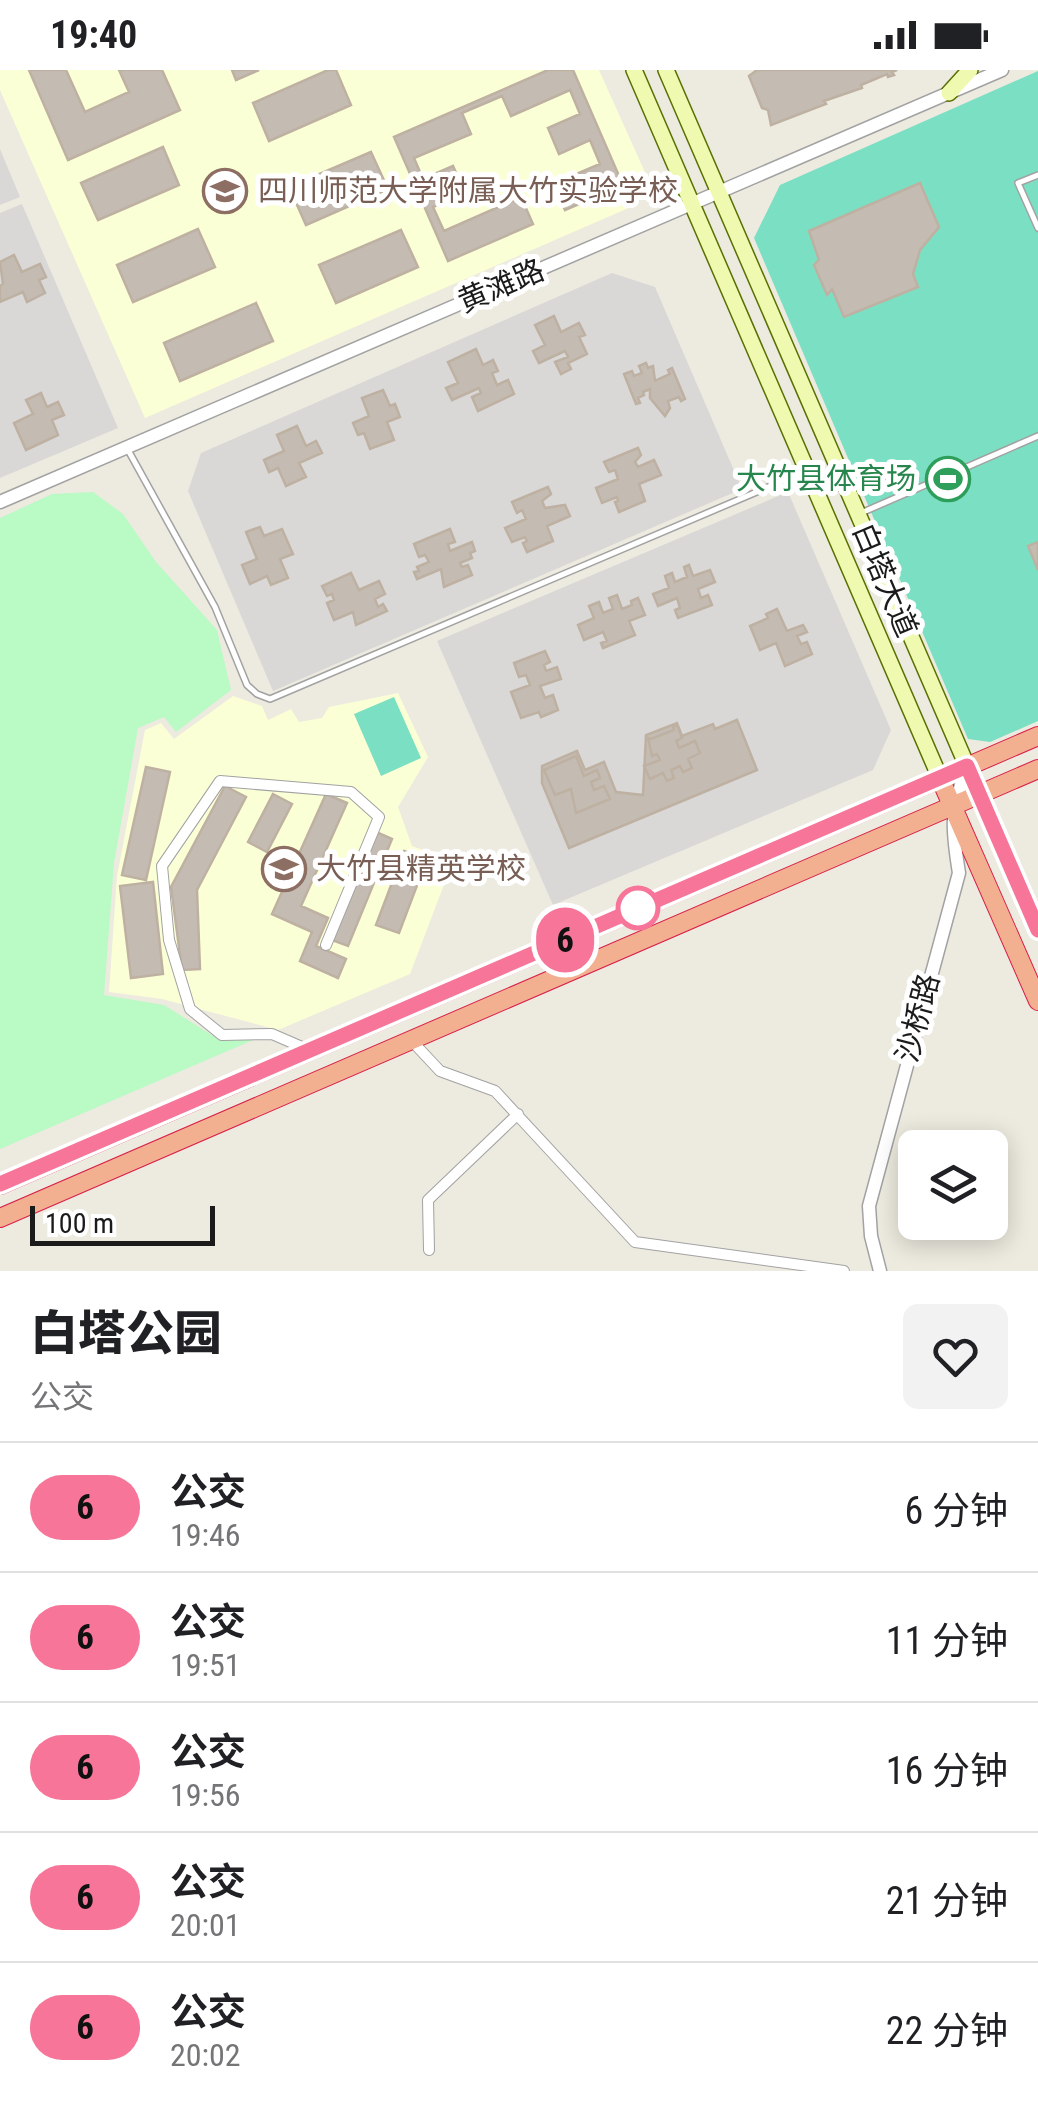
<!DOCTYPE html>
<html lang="zh">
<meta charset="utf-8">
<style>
:root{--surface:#fff;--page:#f2f2f2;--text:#202124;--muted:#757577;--line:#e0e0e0}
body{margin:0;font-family:"Roboto Condensed","Noto Sans SC",sans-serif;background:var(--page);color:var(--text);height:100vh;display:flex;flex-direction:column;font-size:38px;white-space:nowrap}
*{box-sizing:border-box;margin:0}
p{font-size:32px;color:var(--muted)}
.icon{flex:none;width:55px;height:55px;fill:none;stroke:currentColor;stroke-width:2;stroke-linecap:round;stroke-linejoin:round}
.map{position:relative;height:1201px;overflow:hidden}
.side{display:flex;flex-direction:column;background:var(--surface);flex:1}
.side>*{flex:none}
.badge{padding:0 20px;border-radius:32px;font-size:35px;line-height:65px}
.fabs{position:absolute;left:898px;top:1060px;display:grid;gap:20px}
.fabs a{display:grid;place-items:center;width:110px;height:110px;border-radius:15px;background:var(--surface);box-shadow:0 5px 25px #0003;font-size:50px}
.scale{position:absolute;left:30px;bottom:25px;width:185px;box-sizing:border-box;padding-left:10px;border:5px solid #1b1b1b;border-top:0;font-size:28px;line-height:35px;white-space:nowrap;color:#1b1b1b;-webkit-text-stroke:8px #fff;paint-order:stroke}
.map>.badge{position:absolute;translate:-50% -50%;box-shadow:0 0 0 5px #fff}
.round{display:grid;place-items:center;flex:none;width:105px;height:105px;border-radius:15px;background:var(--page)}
.head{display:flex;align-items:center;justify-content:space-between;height:170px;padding:0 30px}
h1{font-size:48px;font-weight:800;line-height:75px}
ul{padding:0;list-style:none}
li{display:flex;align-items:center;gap:30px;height:130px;padding:0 30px;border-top:2px solid var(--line)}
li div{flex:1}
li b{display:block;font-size:38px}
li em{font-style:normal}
li .badge{min-width:110px;font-weight:700;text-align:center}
.status{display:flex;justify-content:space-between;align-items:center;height:70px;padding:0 50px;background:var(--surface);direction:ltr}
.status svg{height:28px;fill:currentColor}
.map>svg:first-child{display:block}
.residential{fill:#d9d8d7}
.education{fill:#fbffd6}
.park{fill:#b9fac5}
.pitch{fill:#7bdfc3}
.building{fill:#c4bcb3;stroke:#beb1a2;stroke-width:2.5}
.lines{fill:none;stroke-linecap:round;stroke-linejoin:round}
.service-casing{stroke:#a2a2a2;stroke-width:8}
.minor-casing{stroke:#a2a2a2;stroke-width:12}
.tertiary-casing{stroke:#a2a2a2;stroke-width:15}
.secondary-casing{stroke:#597102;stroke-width:18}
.trunk-casing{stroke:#d8204b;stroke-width:20}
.service{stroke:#fff;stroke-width:5}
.minor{stroke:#fff;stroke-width:10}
.tertiary{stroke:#fff;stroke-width:12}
.secondary{stroke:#effab0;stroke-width:15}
.trunk{stroke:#f2b090;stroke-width:18}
.line-casing{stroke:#fff;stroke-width:22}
.line{stroke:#f67599;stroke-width:15}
.stop-dot{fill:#fff;stroke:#f67599;stroke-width:5}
.labels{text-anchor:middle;stroke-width:10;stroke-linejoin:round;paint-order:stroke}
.education-label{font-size:30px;fill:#785e54;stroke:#fff;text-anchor:start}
.street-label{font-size:30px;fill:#1b1b1b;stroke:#fff}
.leisure-label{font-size:30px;fill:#27864d;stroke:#fff;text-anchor:end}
</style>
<div class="status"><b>19:40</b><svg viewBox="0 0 49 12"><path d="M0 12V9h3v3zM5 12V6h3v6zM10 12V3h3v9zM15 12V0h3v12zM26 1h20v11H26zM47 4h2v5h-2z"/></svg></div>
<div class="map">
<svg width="1038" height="1201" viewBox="0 0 1038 1201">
<rect width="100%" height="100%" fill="#edeadf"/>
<path class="residential" d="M 0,79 L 20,127 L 0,135 Z
M 22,134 L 118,358 L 0,408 L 0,143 Z
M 612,203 L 655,217 L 742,419 L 273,621 L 188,421 L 201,383 Z
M 788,422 L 891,660 L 873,700 L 553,835 L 437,571 Z"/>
<path class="education" d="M 0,0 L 599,0 L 648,109 L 631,137 L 145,348 L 0,20 Z
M 398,623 L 428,687 L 398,737 L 412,776 L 453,791 L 410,904 L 278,960 L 162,929 L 109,922 L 117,806 L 145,660 L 161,653 L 174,669 L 233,626 L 262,636 L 268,650 L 291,639 L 299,652 L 322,648 L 329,637 Z"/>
<path class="park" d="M 93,422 L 123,444 L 156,492 L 217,560 L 231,620 L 176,662 L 164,647 L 138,658 L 114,793 L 104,925 L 164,935 L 215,967 L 258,968 L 0,1079 L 0,448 L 52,424 Z"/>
<path class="pitch" d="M 1038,1 L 1038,651 L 990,672 L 968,669 L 754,168 L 780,115 Z
M 394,627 L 421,688 L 381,706 L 354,644 Z"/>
<path class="building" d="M 29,0 L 66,0 L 85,42 L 129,22 L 119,0 L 162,0 L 180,40 L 68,90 Z
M 232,0 L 259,0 L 236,10 Z
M 328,0 L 336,0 L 351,35 L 269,71 L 253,33 Z
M 548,0 L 573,0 L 623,115 L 565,140 L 553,114 L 600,94 L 590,70 L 559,84 L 548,58 L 580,44 L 570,20 L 511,46 L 502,26 L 462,43 L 471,64 L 414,88 L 423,109 L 453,96 L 465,123 L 433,137 L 444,161 L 521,127 L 533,154 L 448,191 L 394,67 Z
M 757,0 L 897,0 L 892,2 L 894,5 L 888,7 L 887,4 L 861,15 L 862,18 L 824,31 L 826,34 L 771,55 L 768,40 L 762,38 L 749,6 Z
M 163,77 L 179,115 L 98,150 L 81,113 Z
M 371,82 L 388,119 L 306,155 L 289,117 Z
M 920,113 L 939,157 L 920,180 L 913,204 L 918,217 L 844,247 L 832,219 L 827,225 L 814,195 L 819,190 L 809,161 Z
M 198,159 L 215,197 L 133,232 L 117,195 Z
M 401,160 L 418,197 L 336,233 L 319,195 Z
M 14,185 L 22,202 L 40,194 L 46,207 L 39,210 L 45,223 L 27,232 L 23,222 L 0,232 L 0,216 L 3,214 L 0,192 Z
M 256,233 L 273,271 L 180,311 L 164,273 Z
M 554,246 L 561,262 L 579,253 L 585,265 L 579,267 L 587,284 L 568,293 L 571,299 L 561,304 L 555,292 L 568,287 L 565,281 L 539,293 L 533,281 L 545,275 L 535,255 Z
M 476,279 L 483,295 L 493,290 L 498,301 L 492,303 L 497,315 L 508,310 L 514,324 L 478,341 L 472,327 L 481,323 L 479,318 L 452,330 L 446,318 L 458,313 L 448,292 Z
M 646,293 L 648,298 L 653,296 L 655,311 L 670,304 L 668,300 L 672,298 L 685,329 L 681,331 L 679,327 L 668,331 L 670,338 L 665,346 L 650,328 L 650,319 L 643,322 L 644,325 L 638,328 L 640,333 L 636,334 L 624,304 L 632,301 L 634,306 L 642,303 L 639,296 Z
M 383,320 L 390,336 L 395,334 L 400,347 L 387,352 L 394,370 L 370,379 L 364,363 L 358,365 L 353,353 L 369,346 L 362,328 Z
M 41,323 L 47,337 L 58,332 L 64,345 L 52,350 L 58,365 L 26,380 L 14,353 L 33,344 L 26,330 Z
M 297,356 L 306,376 L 316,371 L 322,383 L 299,393 L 306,407 L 286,416 L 278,398 L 269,402 L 264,390 L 284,381 L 277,365 Z
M 638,378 L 641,385 L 635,392 L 638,397 L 654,390 L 661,405 L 639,414 L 645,431 L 619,442 L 615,432 L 618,431 L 617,427 L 602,433 L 596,418 L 618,409 L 615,400 L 609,402 L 604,392 Z
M 548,417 L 551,424 L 542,431 L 545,438 L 565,435 L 570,446 L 547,456 L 553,471 L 527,482 L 523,473 L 527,471 L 525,467 L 512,472 L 505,458 L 526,449 L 522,440 L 517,443 L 512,432 Z
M 260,457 L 264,466 L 282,459 L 293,484 L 280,489 L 288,508 L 271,515 L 267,506 L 250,514 L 242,495 L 257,489 L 246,462 Z
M 450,459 L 455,472 L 448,474 L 450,481 L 472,472 L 475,481 L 470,483 L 472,488 L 460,493 L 462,497 L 468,495 L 472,505 L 444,517 L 441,499 L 417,509 L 414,502 L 419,501 L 417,497 L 429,492 L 425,485 L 419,487 L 414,474 Z
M 1038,472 L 1038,500 L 1028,476 Z
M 689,495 L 693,506 L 710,500 L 715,512 L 698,519 L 701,528 L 708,525 L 712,535 L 678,548 L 675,540 L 680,538 L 677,528 L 658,536 L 653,524 L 669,518 L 665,506 L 672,503 L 675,512 L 687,507 L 684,497 Z
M 351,503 L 359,520 L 379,511 L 385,524 L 375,529 L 378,537 L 383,534 L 387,541 L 356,555 L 353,542 L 334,550 L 327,533 L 334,530 L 332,524 L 327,526 L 322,516 Z
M 617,525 L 622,539 L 632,535 L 631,531 L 638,528 L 645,545 L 629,551 L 635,565 L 603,578 L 601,573 L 607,571 L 603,562 L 584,570 L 578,555 L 594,548 L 589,536 L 599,532 L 603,543 L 613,539 L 609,528 Z
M 777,539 L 787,561 L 803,555 L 807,562 L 797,566 L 801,574 L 807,572 L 812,584 L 785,596 L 776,573 L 760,580 L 750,556 L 768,548 L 766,544 Z
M 545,581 L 550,592 L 544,595 L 546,601 L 557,597 L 561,609 L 540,616 L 545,628 L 553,625 L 558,640 L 541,647 L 539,642 L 521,648 L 511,622 L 530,615 L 526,605 L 519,607 L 514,593 Z
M 737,650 L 757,700 L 569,778 L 542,713 L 542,696 L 577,681 L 585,700 L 604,692 L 616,722 L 643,725 L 646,665 L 677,653 L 682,666 L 713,654 L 715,659 Z
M 677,655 L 682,668 L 676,671 L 679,678 L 695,671 L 700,683 L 688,689 L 692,698 L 683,702 L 680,696 L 671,700 L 674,708 L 667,711 L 663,703 L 650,709 L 644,696 L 660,690 L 657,684 L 652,686 L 648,668 L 651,669 L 674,660 L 673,656 Z
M 576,686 L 584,706 L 597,700 L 600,708 L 591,712 L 594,720 L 604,716 L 610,729 L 576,743 L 571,719 L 555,725 L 544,700 Z
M 146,697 L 170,702 L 146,810 L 122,805 Z
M 225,716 L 246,727 L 197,820 L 200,899 L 182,900 L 171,817 Z
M 273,724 L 292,734 L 267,782 L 248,772 Z
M 326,724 L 347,733 L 301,836 L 328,848 L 316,876 L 346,889 L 338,908 L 300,891 L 312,862 L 272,844 Z
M 376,762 L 392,769 L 348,876 L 332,870 Z
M 404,781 L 427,789 L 399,863 L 376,855 Z
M 153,812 L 163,904 L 131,908 L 120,816 Z"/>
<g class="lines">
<defs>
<path id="service" d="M 1038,105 L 1018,113 L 1038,158
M 128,380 L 215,537 L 247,615 L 257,624 L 270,629 L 806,401
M 861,443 L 1038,366"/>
<path id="minor" d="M 411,970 L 440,1001 L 495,1021 L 635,1172 L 844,1201
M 309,980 L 272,964 L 222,965 L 190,939 L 169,870 L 162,796 L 220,711 L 351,722 L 379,747 L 326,875
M 429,1180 L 428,1130 L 518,1044"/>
<path id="tertiary" d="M 0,432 L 1002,0
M 880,1201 L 871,1166 L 869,1136 L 959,803 C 951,754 951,743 967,696"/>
<path id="secondary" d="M 634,0 L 940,708
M 666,0 L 967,696
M 949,23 L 970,0"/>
<path id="trunk" d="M 967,696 L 1038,860
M 940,708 L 1038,931
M 0,1115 L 1038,666
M 0,1148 L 1038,699"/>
</defs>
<use href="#service" class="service-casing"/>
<use href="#minor" class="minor-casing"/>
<use href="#tertiary" class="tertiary-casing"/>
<use href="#secondary" class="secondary-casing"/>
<use href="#trunk" class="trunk-casing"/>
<use href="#service" class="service"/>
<use href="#minor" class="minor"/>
<use href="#tertiary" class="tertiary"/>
<use href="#secondary" class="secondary"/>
<use href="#trunk" class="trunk"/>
</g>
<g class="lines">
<defs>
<path id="line" d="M 0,1114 L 967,696 L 1038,860"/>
</defs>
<use href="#line" class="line-casing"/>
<use href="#line" class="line"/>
</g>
<defs>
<symbol id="school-ring" viewBox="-11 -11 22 22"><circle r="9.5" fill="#fff" stroke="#8d6e63" stroke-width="1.5"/><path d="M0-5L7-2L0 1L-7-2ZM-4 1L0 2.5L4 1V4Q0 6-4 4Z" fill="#8d6e63"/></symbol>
<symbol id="stadium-ring" viewBox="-11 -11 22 22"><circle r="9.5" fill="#fff" stroke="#2e9e5b" stroke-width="1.5"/><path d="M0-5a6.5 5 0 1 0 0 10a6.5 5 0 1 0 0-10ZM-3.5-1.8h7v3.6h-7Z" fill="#2e9e5b"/></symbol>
</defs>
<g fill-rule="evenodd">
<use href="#school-ring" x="200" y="96" width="50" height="50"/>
<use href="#stadium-ring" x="923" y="384" width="50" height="50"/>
<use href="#school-ring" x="259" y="774" width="50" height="50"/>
</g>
<circle class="stop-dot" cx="638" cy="838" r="20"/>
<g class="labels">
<g class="education-label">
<text x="258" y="131">四川师范大学附属大竹实验学校</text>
<text x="316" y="809">大竹县精英学校</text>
</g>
<g class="street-label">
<text transform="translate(501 216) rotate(-23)" y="10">黄滩路</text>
<text transform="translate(885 510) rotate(67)" y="10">白塔大道</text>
<text transform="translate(918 948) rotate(-75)" y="10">沙桥路</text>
</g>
<g class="leisure-label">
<text x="916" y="419">大竹县体育场</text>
</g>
</g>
</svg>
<div class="fabs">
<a><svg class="icon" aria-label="layers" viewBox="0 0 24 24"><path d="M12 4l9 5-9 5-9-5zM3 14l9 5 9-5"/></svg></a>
</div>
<div class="scale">100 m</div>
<b class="badge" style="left:565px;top:870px;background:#f67599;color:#111">6</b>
</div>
<section class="side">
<div class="head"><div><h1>白塔公园</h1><p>公交</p></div><a class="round"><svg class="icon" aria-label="heart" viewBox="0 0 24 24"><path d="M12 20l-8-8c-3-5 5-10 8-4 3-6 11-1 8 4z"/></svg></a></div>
<ul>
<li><span class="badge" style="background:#f67599;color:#111">6</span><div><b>公交</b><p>19:46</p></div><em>6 分钟</em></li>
<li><span class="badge" style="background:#f67599;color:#111">6</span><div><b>公交</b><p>19:51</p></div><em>11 分钟</em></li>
<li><span class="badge" style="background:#f67599;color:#111">6</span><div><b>公交</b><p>19:56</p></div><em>16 分钟</em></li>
<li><span class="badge" style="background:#f67599;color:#111">6</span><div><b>公交</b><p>20:01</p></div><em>21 分钟</em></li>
<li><span class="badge" style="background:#f67599;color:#111">6</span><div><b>公交</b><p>20:02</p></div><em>22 分钟</em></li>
</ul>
</section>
